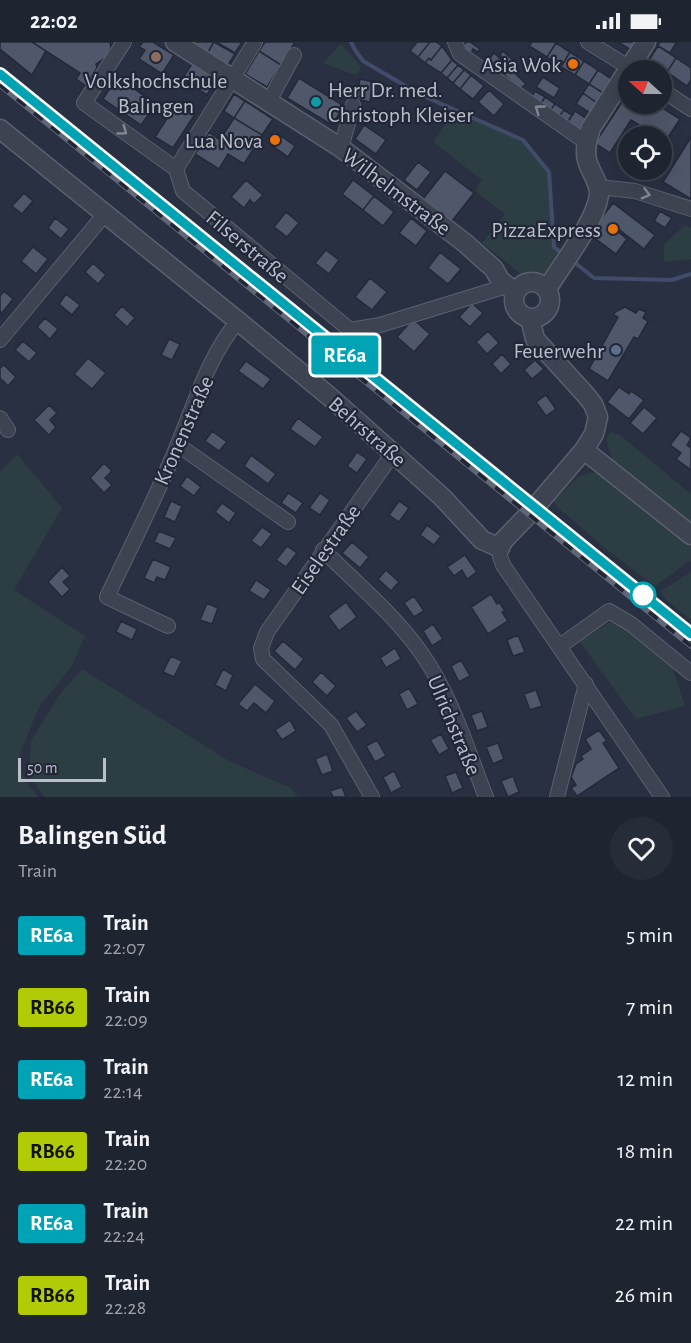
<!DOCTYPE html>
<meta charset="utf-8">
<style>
:root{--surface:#1f2431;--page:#272c39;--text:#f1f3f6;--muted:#a1a4ab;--line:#3c414d}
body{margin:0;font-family:"Alegreya Sans",sans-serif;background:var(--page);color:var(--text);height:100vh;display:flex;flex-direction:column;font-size:22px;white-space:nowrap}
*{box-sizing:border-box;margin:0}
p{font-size:20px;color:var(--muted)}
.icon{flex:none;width:33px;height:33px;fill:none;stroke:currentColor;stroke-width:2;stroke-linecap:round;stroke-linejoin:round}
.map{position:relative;height:755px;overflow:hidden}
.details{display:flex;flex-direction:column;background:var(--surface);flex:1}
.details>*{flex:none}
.badge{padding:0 12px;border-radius:4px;font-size:21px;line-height:39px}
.needle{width:39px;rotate:291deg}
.buttons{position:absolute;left:618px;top:18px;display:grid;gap:12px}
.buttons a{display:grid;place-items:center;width:54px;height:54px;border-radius:50%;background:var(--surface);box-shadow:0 6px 24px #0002,0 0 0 2px var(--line);font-size:30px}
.scale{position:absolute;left:18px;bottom:15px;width:88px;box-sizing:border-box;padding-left:6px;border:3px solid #babecb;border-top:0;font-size:16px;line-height:21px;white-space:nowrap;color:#babecb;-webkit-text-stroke:4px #222737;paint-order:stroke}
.map>.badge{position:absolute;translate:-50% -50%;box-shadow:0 0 0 3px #fff}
.round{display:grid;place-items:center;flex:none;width:63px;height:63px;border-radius:32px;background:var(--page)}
.headline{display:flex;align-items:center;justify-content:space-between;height:102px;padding:0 18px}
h1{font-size:28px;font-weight:600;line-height:45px}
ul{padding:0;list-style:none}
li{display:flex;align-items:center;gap:18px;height:72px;padding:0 18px}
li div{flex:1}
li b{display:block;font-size:22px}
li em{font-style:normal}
li .badge{min-width:66px;font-weight:700;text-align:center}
.status{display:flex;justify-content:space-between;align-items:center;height:42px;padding:0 30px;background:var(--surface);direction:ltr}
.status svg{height:16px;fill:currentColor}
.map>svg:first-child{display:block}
.green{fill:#2c3e43}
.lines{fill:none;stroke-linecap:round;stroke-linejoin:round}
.stream{stroke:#404c69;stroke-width:4}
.building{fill:#4f576a;stroke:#242939;stroke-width:1.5}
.minor-casing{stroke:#5b606f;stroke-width:16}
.tertiary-casing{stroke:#5b606f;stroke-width:21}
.minor{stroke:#3d4351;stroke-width:14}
.tertiary{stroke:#3d4351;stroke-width:18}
.rail-casing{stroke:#5f6678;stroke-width:6}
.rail{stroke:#222737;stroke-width:4;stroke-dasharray:11;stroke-linecap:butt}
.oneway{stroke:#828794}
.line-casing{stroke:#fff;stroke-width:14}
.line{stroke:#00a3b4;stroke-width:9}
.education-dot{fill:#8d6e63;stroke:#222737;stroke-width:2}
.food-dot{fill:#e8710a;stroke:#222737;stroke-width:2}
.culture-dot{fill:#0f9aa8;stroke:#222737;stroke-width:2}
.service-dot{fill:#5c6f8a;stroke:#222737;stroke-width:2}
.stop-dot{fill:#fff;stroke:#00a3b4;stroke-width:3}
.labels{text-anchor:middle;stroke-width:4.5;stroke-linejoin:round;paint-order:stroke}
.poi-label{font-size:22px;fill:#babecb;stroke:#222737;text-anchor:end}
.street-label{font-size:22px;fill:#babecb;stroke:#222737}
</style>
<div class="status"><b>22:02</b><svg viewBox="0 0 49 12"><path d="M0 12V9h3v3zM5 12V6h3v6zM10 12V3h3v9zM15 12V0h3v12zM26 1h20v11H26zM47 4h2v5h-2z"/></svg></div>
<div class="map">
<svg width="691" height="755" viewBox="0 0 691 755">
<rect width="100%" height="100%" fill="#293041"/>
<path class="green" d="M 341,2 L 358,21 L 361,28 L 355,33 L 323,21 Z
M 455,68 L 523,98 L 549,130 L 554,205 L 559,209 L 545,231 L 533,229 L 521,232 L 482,201 L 505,172 L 475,149 L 482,138 L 433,100 Z
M 685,183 L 691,186 L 691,217 L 664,220 L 664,202 Z
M 610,390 L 619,392 L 691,452 L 691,483 L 612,418 L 606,397 Z
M 17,412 L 62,466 L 14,548 L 85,594 L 72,624 L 39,665 L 18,717 L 25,738 L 38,755 L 0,755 L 0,430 Z
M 588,431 C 591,431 594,430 597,431 C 612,434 679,491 691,505 L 691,518 L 655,544 L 606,507 L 556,464 L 554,458 L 578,435 Z
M 691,530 L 691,578 L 662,554 L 661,549 Z
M 614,577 L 671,622 L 685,664 L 636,677 L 580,600 Z
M 82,627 L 229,719 L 291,746 L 298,755 L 45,755 L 29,734 L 31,699 L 60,652 Z"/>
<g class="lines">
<path class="stream" d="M 351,0 L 355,8 L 363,19 L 419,52 L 523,98 L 549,130 L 554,205 L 564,213
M 573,219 L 594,236 L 672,238 L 691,232"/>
</g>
<path class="building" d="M 0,0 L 32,0 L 46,9 L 32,33 L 0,7 Z
M 32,0 L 110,0 L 111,5 L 107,15 L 96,22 L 97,26 L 86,44 L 76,37 L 80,31 Z
M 143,0 L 153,0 L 174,13 L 162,32 L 139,17 L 145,8 L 139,5 Z
M 191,0 L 214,0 L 208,10 Z
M 214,0 L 235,12 L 228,23 L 208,10 Z
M 219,0 L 242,0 L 235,11 L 218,1 Z
M 265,0 L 295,0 L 281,23 L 259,9 Z
M 417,0 L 430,0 L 418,15 L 410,9 Z
M 430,0 L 436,0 L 442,4 L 431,18 L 429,16 L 425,21 L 418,15 Z
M 466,0 L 470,0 L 480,7 L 478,10 L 473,7 L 470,13 L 461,7 Z
M 532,0 L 554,0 L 556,1 L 547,15 L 529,4 Z
M 618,0 L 637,0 L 631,8 Z
M 660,0 L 674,0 L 676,1 L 670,11 L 658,4 Z
M 556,1 L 570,10 L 561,25 L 547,15 Z
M 442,4 L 452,18 L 441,31 L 425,21 L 429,16 L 431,18 Z
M 658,4 L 676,16 L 667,30 L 649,18 Z
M 259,9 L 281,23 L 267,45 L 245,32 Z
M 503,9 L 515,20 L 512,24 L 500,13 Z
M 570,10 L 584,19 L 575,33 L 561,25 Z
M 494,11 L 526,42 L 520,47 L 488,18 Z
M 676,16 L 691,26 L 691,38 L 687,44 L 667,30 Z
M 452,18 L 458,23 L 447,36 L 441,31 Z
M 584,19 L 598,28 L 589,42 L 575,33 Z
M 192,22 L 216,38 L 207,53 L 182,37 Z
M 458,23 L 464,28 L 453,41 L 447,36 Z
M 464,28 L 471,33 L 460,47 L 453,41 Z
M 598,28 L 612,37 L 603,51 L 589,42 Z
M 471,33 L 484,44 L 473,57 L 460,47 Z
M 117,35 L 156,62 L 141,83 L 103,57 Z
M 543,35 L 560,46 L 554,56 L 536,45 Z
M 299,36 L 344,64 L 332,83 L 287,56 Z
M 360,37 L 374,40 L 373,46 L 378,48 L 376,54 L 371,52 L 370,60 L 356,57 Z
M 589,42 L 603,51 L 597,61 L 583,51 Z
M 489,48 L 504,62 L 494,74 L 478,60 Z
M 535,49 L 545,55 L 540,63 L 530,57 Z
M 583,51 L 597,61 L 590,71 L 576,62 Z
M 628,51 L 628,62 L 656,62 L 680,77 L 665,100 L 662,98 L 662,94 L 657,94 L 631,78 L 610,111 L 595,101 Z
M 234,52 L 245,59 L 234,76 L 224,69 Z
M 545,55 L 555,62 L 549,70 L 540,63 Z
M 245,59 L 273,77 L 262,93 L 234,76 Z
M 177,61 L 195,72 L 173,106 L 155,95 Z
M 555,62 L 564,68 L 558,76 L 549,70 Z
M 564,68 L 572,73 L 567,81 L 558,76 Z
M 575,69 L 588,78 L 580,90 L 567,81 Z
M 234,76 L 262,93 L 244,122 L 228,112 L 219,127 L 195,112 L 209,90 L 220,98 Z
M 364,83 L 386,98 L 376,112 L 355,97 Z
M 274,89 L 295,104 L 288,115 L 266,99 Z
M 691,95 L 691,157 L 663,140 Z
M 418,120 L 431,130 L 417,148 L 404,138 Z
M 445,129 L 474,151 L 452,179 L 423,157 Z
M 246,138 L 263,153 L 254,162 L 250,158 L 244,166 L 231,155 Z
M 353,138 L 374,154 L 363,168 L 342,152 Z
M 24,151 L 33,159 L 22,172 L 12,164 Z
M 374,154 L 394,170 L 383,184 L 363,168 Z
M 613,161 L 655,193 L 644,207 L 617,186 L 616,188 L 627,197 L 616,212 L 589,192 Z
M 660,169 L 672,176 L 665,186 L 654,179 Z
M 286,170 L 299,181 L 287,195 L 274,185 Z
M 55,176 L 69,187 L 61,197 L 48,186 Z
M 411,176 L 427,189 L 416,204 L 399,191 Z
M 33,205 L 48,217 L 36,232 L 21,219 Z
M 326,208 L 339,218 L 329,232 L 315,221 Z
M 440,210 L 461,227 L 448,242 L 428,226 Z
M 93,221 L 106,233 L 98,242 L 85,230 Z
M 370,236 L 387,250 L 372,268 L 355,255 Z
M 4,249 L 13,257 L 2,271 L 0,269 L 0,254 Z
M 66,252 L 80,263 L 72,273 L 59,262 Z
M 472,261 L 483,271 L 470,285 L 459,275 Z
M 122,264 L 135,276 L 127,285 L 114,273 Z
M 625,265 L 636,271 L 639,267 L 646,270 L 643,276 L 648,279 L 638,297 L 634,295 L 608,339 L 589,327 L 618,275 L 614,273 L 615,270 Z
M 45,276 L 58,287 L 50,297 L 37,285 Z
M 413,277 L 430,292 L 414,310 L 397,295 Z
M 488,289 L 499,301 L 487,312 L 476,300 Z
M 169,297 L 180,302 L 172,318 L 161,313 Z
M 23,299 L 37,311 L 29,320 L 15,308 Z
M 502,312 L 511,322 L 501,332 L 492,322 Z
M 88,316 L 106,331 L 92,347 L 74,332 Z
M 535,318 L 544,327 L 532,337 L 524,328 Z
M 246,319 L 271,337 L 263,347 L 238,329 Z
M 4,323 L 16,335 L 8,344 L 0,336 L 0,326 Z
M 619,345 L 629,352 L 631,349 L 644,358 L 629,377 L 607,360 Z
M 546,353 L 556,367 L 546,374 L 536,360 Z
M 49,363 L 57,371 L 50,378 L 56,385 L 49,393 L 34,378 Z
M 644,365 L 657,376 L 643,392 L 630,381 Z
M 298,376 L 323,395 L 315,405 L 290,387 Z
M 212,389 L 227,400 L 219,409 L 205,399 Z
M 681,389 L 691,396 L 687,403 L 691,406 L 691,428 L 676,417 L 681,411 L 670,403 Z
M 357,410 L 367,417 L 357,431 L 347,424 Z
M 251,413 L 276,432 L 268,442 L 244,424 Z
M 104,421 L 112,429 L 105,436 L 112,443 L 104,451 L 90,436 Z
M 187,434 L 201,445 L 194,454 L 180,444 Z
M 288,451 L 303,461 L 296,471 L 281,461 Z
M 320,451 L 330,458 L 320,473 L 309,466 Z
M 171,459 L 182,464 L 175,480 L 164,475 Z
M 399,459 L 409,466 L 399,480 L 389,473 Z
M 222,461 L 236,471 L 229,481 L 215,470 Z
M 427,483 L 441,494 L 434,503 L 420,493 Z
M 262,485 L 272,492 L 261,506 L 251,499 Z
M 159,489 L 176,496 L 170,507 L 154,500 Z
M 352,500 L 369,515 L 360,526 L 342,511 Z
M 287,504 L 297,511 L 286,525 L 276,518 Z
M 465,513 L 477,530 L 467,537 L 462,528 L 454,534 L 447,525 Z
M 153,517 L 171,525 L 165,538 L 157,535 L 154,541 L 144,536 Z
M 62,525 L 70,534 L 63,540 L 70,547 L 62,555 L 48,540 Z
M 386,528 L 399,540 L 391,549 L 378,537 Z
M 256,538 L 271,548 L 264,558 L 249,549 Z
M 491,552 L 497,562 L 499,560 L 505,569 L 502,570 L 508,579 L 488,592 L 471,565 Z
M 414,554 L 424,569 L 414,575 L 404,561 Z
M 346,560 L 357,575 L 339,589 L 328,574 Z
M 207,561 L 218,566 L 212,582 L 200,578 Z
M 121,579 L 137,587 L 132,598 L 116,590 Z
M 433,582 L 443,597 L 432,604 L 423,589 Z
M 518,593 L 525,610 L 513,614 L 507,598 Z
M 283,599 L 304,617 L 295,628 L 274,609 Z
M 395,606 L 401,617 L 386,626 L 380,616 Z
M 171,614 L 182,619 L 174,635 L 163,630 Z
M 461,618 L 470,634 L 459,640 L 451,624 Z
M 223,627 L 233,633 L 226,649 L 215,643 Z
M 321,630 L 336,644 L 327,654 L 312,640 Z
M 255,642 L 275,659 L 266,671 L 254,661 L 247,669 L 238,662 Z
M 409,646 L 418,662 L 407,668 L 399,652 Z
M 536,648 L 542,664 L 530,668 L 524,652 Z
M 356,669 L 367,683 L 357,690 L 346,676 Z
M 482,669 L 488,685 L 477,689 L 471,673 Z
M 290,678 L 296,689 L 282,698 L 275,688 Z
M 599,688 L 607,699 L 603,701 L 619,726 L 577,754 L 571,746 L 576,743 L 571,735 L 576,722 L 583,717 L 581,714 L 591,707 L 585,697 Z
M 441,692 L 449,707 L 439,713 L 430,698 Z
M 377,698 L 386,714 L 375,720 L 366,704 Z
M 498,701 L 504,717 L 493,722 L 486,705 Z
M 327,712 L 333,729 L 322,733 L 315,717 Z
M 394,729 L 402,745 L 391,751 L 383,735 Z
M 456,730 L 463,746 L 452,751 L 445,734 Z
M 513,734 L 519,750 L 508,755 L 501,739 Z
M 342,745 L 346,755 L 333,755 L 330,749 Z"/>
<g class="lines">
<defs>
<path id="minor" d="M 124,0 L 84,61 L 176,127 L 183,149 L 350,288 L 380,283 L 500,246 L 505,242
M 455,0 L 460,12 L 587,101
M 588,0 L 633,28
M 662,48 L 691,67
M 269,59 L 294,13
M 341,106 L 353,63
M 176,127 L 255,0
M 599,145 L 635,149 L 691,167
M 0,298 L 105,172
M 0,376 L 8,388
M 178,403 L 288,480
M 500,506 L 500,514 L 503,523 L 662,755
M 323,508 C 356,541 395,573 422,612 C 452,655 467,707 486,755
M 168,584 L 107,555 C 131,504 157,454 178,402 C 195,361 209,313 238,279
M 560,604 L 609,569 L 631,582 L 691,631
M 372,755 L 331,683 L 263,617 L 261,606 L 267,590 L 394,410
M 557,755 L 586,642"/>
<path id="tertiary" d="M 175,0 L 341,106 L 465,201 L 494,227 L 500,238 L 515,250
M 0,87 L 238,279 L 330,355 L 442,455 L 482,498 L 500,506 L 503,499 L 529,472 L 584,408 L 594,392 L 598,375 L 593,362 L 585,352 L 535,297 L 530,276
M514 258a18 18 0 1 1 36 0a18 18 0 1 1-36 0Z
M 547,247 C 562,222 595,181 599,153 C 600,141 590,130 587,118 C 584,107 588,96 591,86 L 646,0
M 584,408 L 691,493"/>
</defs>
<use href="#minor" class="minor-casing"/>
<use href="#tertiary" class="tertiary-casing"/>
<use href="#minor" class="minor"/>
<use href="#tertiary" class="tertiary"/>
<defs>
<path id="rail" d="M 0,43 L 691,604
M 407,363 L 667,572"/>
</defs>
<use href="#rail" class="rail-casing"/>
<use href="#rail" class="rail"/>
</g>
<defs><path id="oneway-chevron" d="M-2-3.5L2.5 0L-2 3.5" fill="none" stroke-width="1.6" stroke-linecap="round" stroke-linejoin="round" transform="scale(1.5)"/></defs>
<g class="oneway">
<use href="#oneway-chevron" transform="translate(539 67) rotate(-144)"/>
<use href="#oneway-chevron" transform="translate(123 89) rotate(36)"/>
<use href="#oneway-chevron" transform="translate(646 152) rotate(15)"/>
</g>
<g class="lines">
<defs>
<path id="line" d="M 0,32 L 691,592"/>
</defs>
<use href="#line" class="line-casing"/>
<use href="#line" class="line"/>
</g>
<circle class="education-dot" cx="156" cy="15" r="6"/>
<g class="food-dot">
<circle cx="573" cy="22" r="6"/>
<circle cx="275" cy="98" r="6"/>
<circle cx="613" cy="187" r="6"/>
</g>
<circle class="culture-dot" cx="316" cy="60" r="6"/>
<circle class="service-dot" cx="616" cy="308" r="6"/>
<circle class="stop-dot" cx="643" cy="553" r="12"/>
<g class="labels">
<g class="poi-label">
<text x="561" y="30">Asia Wok</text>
<text x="156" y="46" text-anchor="middle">Volkshochschule<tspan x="156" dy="25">Balingen</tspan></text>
<text x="328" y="55" text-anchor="start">Herr Dr. med.<tspan x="328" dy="25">Christoph Kleiser</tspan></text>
<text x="263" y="106">Lua Nova</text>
<text x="601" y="195">PizzaExpress</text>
<text x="604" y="316">Feuerwehr</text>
</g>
<g class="street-label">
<text transform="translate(397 149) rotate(37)" y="8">Wilhelmstraße</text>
<text transform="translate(248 204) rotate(40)" y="8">Filserstraße</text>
<text transform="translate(183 388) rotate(-66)" y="8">Kronenstraße</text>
<text transform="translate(368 389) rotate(41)" y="8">Behrstraße</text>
<text transform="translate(325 507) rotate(-55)" y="8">Eiselestraße</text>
<text transform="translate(455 683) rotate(67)" y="8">Ulrichstraße</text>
</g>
</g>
</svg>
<div class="buttons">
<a><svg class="needle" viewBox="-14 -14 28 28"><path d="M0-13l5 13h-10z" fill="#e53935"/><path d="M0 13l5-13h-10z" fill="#a1a4ab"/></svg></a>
<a><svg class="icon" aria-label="locate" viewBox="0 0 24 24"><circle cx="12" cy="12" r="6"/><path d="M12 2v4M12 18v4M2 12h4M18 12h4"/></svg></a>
</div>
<div class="scale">50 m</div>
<b class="badge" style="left:345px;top:313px;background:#00a3b4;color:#fff">RE6a</b>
</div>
<section class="details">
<div class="headline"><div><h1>Balingen Süd</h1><p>Train</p></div><a class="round"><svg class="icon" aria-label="heart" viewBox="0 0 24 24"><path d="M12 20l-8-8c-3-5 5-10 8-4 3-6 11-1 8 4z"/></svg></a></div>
<ul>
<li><span class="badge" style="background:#00a3b4;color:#fff">RE6a</span><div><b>Train</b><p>22:07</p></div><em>5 min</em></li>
<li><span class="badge" style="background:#b1cb06;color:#111">RB66</span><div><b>Train</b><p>22:09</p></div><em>7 min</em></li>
<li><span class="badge" style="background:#00a3b4;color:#fff">RE6a</span><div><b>Train</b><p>22:14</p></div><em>12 min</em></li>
<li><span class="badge" style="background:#b1cb06;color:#111">RB66</span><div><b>Train</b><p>22:20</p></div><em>18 min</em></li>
<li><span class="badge" style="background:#00a3b4;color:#fff">RE6a</span><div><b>Train</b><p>22:24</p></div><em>22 min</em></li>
<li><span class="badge" style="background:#b1cb06;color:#111">RB66</span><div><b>Train</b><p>22:28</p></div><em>26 min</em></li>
</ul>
</section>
